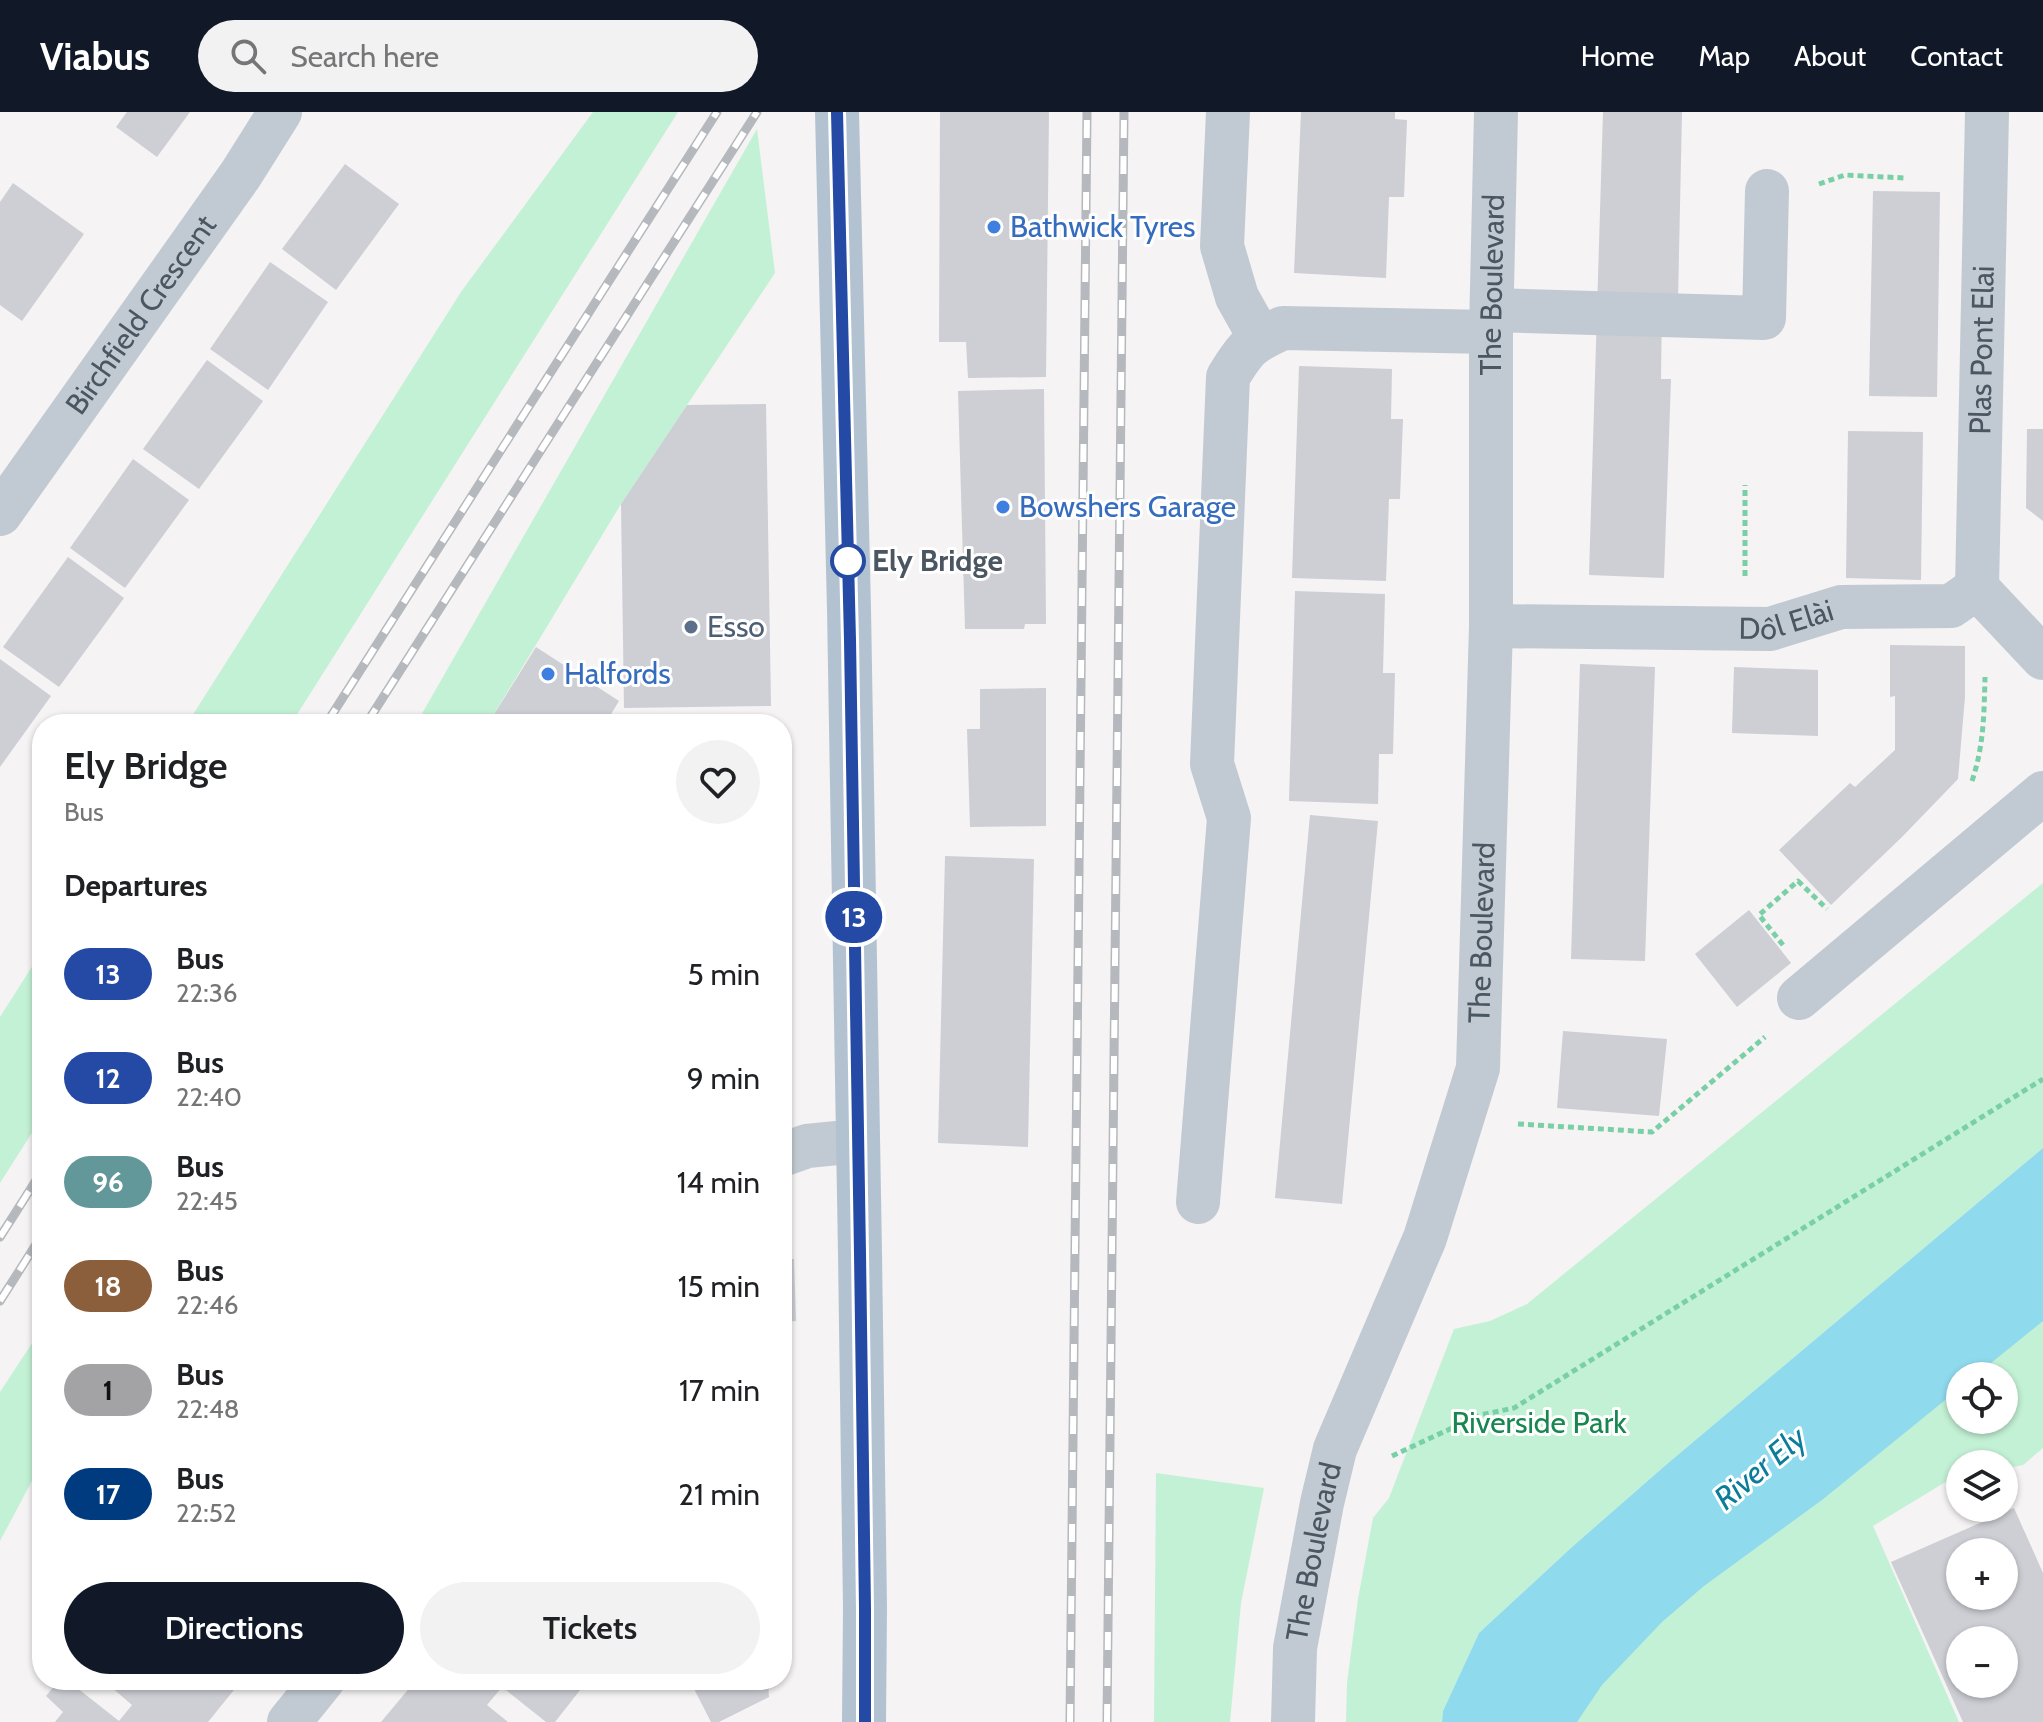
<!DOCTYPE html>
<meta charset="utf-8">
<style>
:root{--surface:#fff;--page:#f2f2f2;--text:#202124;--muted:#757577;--accent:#111827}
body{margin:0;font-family:Cabin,sans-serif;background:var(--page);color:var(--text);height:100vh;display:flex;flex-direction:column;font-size:30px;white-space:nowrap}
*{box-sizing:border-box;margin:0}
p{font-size:26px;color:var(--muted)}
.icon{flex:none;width:44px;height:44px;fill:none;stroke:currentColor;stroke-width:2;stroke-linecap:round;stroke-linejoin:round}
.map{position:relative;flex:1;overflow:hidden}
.details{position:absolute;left:32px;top:602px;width:760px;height:976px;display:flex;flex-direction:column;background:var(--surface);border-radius:32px;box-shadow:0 2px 6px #0004}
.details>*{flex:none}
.badge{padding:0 16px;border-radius:26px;font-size:28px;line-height:52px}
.fabs{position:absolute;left:1946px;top:1250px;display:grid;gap:16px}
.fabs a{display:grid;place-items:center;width:72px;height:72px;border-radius:50%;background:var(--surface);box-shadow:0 2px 6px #0004;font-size:40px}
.map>.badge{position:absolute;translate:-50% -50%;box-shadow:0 0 0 4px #fff}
h2{padding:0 32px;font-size:30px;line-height:72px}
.round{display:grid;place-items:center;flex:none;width:84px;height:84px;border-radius:42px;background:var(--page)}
.head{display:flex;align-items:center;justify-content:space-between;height:136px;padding:0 32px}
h1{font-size:38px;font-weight:600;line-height:60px}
.button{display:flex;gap:16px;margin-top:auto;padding:16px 32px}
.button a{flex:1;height:92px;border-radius:48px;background:var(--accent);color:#fff;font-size:32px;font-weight:600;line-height:92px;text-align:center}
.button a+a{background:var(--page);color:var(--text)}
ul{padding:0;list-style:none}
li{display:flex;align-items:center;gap:24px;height:104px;padding:0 32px}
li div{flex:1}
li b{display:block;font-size:30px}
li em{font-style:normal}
li .badge{min-width:88px;font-weight:700;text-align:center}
header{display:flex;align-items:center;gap:48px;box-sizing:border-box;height:112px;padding:0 40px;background:var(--accent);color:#fff}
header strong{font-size:38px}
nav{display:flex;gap:44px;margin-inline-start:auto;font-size:28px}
.search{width:560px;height:72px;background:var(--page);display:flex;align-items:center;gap:20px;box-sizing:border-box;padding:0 28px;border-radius:44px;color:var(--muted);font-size:30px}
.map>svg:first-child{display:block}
.green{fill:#c3f1d5;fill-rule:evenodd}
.water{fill:#90daee}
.building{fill:#cdcfd5;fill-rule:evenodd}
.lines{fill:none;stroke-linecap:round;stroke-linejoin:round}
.path{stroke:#7ad0a6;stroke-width:5;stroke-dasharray:6 4;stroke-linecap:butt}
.minor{stroke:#c1cad2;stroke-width:44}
.major{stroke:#b3c2d1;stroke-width:44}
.rail-casing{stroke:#b5b8bd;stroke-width:9}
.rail{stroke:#fff;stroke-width:6;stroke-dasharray:18;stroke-linecap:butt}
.line-casing{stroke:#fff;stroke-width:18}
.line{stroke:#244aa5;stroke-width:12}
.shop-dot{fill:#3f7fe0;stroke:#fff;stroke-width:3}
.stop-dot{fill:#fff;stroke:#244aa5;stroke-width:4}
.service-dot{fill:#5c6f8a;stroke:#fff;stroke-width:3}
.labels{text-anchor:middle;stroke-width:6;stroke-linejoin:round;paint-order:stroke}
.shop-label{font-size:30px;fill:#366cbe;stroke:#fff;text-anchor:start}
.street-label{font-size:30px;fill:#4a5661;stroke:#fff}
.stop-label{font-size:30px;font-weight:bold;fill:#4a5661;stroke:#fff;text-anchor:start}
.service-label{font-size:30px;fill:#4e5e75;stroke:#fff;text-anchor:start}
.park-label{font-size:30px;fill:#17864f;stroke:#fff}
.water-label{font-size:32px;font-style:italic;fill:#0c7c9b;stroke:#fff}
</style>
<header>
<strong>Viabus</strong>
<div class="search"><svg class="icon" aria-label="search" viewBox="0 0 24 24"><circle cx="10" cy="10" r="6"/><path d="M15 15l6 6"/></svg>Search here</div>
<nav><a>Home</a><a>Map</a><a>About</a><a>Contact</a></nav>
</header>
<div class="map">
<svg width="2043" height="1610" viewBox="0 0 2043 1610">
<rect width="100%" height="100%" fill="#f5f3f3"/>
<path class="green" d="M 593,0 L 678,0 L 291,612 L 187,612 L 461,180 Z
M 757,17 L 775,161 L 621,392 L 488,612 L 416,612 Z
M 2043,771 L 2043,1036 L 1667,1352 L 1572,1435 L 1479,1521 L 1443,1599 L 1442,1610 L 1346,1610 L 1347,1571 L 1358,1487 L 1373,1406 L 1389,1386 L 1454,1217 L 1490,1209 L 1527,1192 Z
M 42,839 L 42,1005 L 0,1071 L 0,905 Z
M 2043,1132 L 2043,1336 L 2023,1353 L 2004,1357 L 2004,1352 L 1960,1352 L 1960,1365 L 1952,1366 L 1873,1414 L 1959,1610 L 1524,1610 ZM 1960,1264 L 2004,1264 L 2004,1308 L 1960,1308 Z
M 42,1216 L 42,1350 L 0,1429 L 0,1280 Z
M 1156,1361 L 1264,1376 L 1241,1491 L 1230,1610 L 1154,1610 Z"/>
<path class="water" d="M 2043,1036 L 2043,1209 L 1975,1264 L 1960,1264 L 1960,1276 L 1822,1388 L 1704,1474 L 1662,1510 L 1602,1573 L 1577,1610 L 1442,1610 L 1443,1599 L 1479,1521 L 1572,1435 L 1667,1352 Z"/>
<path class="building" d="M 127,0 L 190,0 L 157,45 L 116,15 Z
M 940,0 L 1049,0 L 1046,265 L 968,266 L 966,230 L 939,230 Z
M 1301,0 L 1395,0 L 1395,7 L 1407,8 L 1404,85 L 1389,85 L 1386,166 L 1294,161 Z
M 1603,0 L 1682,0 L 1678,189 L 1662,189 L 1661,267 L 1671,267 L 1664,466 L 1589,463 Z
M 345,52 L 399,92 L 336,178 L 282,137 Z
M 13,71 L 84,122 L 22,209 L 0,193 L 0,90 Z
M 1873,79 L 1940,80 L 1937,285 L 1869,284 Z
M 270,150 L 328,190 L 268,278 L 210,237 Z
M 207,248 L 263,289 L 199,377 L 143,337 Z
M 1299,254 L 1392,257 L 1391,307 L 1403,307 L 1400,387 L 1389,387 L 1386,469 L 1292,466 Z
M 1044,277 L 1046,512 L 1025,512 L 1024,517 L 965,517 L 958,279 Z
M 766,292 L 771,594 L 624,596 L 621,392 L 687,293 Z
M 2027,317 L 2043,317 L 2043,409 L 2026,396 Z
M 1848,319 L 1923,320 L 1921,468 L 1846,466 Z
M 133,347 L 189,388 L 125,476 L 70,436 Z
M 68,445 L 124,486 L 59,575 L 3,535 Z
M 1295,479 L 1385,482 L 1383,561 L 1395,561 L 1393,642 L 1379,642 L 1378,692 L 1289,689 Z
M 1890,533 L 1965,534 L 1965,585 L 1958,667 L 1902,725 L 1831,793 L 1779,738 L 1850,671 L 1855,675 L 1895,638 L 1895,584 L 1890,585 Z
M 536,535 L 619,589 L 605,612 L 488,612 Z
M 0,547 L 51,584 L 0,655 Z
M 1580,552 L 1655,555 L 1645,849 L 1571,847 Z
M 1734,555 L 1818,558 L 1818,624 L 1732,621 Z
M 1046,576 L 1046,714 L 970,715 L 967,617 L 980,617 L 980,577 Z
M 1310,703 L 1378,709 L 1342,1092 L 1275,1086 Z
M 945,744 L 1034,747 L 1028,1035 L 938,1031 Z
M 1749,798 L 1791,851 L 1737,895 L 1695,842 Z
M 1563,919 L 1667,927 L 1659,1004 L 1557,996 Z
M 782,1147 L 794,1147 L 796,1209 L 782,1210 Z
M 2014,1396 L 2043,1461 L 2043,1610 L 1963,1610 L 1891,1450 ZM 1960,1440 L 2004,1440 L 2004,1484 L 1960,1484 ZM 1960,1528 L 2004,1528 L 2004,1572 L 1960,1572 Z
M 782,1403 L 785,1403 L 787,1490 L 782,1490 Z
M 59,1568 L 67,1568 L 119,1609 L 132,1593 L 103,1568 L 242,1568 L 208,1610 L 55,1610 L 63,1600 L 46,1584 Z
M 416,1568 L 588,1568 L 555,1610 L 546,1610 L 502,1575 L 487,1593 L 508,1610 L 381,1610 Z
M 702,1568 L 768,1568 L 769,1585 L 719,1610 L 711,1610 L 692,1573 Z"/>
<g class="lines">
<path class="path" d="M 1819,72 L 1845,63 L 1905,66
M 1745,464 L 1745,373
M 1972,669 C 1984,633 1984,602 1985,565
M 1783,833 L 1759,803 L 1798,769 L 1827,797
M 1518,1012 L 1652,1020 L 1765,925
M 1392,1344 L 1480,1303 L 1514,1296 L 2043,967"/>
<g class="minor">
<path d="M 1228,0 L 1222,134 L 1237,185 L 1260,226"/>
<path d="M 1492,198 L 1764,206 L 1767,79"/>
<path id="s1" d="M 0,402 L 241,62 L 280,0"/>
<path id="s2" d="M 1977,476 L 1987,0"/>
<path id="s3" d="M 1491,514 L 1770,517 L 1841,495 L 1951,494 L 1977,476 L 2043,546"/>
<path d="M 1799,886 L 2043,681"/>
<path d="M 782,1043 L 807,1034 L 857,1029"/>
<path d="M 1198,1090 L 1229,706 L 1212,652 L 1228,265 C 1246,235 1251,230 1283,216 L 1491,220"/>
<path d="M 289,1610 L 323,1568"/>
<path id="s4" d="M 1293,1610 L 1295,1536 L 1322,1391 L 1335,1337 L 1425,1126 L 1478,956 L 1491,514 L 1491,220 L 1496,0"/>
</g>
<path class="major" d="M 837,0 L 849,497 L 860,1142 L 865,1496 L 864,1610"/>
<defs>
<path id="rail" d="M 326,612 L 717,0
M 366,612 L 757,0
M 0,1125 L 42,1059
M 0,1189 L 42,1123
M 1070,1610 L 1087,0
M 1107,1610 L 1124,0"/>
</defs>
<use href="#rail" class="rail-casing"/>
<use href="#rail" class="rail"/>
</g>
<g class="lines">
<defs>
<path id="line" d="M 837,0 L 850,528 L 860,1142 L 865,1496 L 865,1610"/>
</defs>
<use href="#line" class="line-casing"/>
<use href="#line" class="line"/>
</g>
<g class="shop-dot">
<circle cx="994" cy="115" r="8"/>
<circle cx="1003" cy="395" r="8"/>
<circle cx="548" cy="562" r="8"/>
</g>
<circle class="stop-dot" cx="848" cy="449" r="16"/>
<circle class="service-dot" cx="691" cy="515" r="8"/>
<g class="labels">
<g class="shop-label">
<text x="1010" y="125">Bathwick Tyres</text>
<text x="1019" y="405">Bowshers Garage</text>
<text x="564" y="572">Halfords</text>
</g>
<g class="street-label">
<text dy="10" stroke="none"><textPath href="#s4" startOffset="1468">The Boulevard</textPath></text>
<text dy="10" stroke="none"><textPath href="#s1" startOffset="244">Birchfield Crescent</textPath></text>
<text dy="10" stroke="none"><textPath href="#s2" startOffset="238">Plas Pont Elai</textPath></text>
<text dy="10" stroke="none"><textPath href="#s3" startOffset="296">Dôl Elài</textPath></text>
<text dy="10" stroke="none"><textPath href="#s4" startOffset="820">The Boulevard</textPath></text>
<text dy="10" stroke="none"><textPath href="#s4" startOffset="172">The Boulevard</textPath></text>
</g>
<g class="stop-label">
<text x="872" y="459">Ely Bridge</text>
</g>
<g class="service-label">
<text x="707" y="525">Esso</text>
</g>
<g class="park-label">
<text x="1539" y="1321">Riverside Park</text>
</g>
<g class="water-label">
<text transform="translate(1760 1356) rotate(-40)" y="11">River Ely</text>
</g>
</g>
</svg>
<div class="fabs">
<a><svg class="icon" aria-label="locate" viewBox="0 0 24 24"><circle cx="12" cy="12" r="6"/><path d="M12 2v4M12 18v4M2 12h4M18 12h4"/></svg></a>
<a><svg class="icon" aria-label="layers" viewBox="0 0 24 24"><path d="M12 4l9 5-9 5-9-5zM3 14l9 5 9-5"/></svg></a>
<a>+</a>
<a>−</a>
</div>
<b class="badge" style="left:854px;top:805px;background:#244aa5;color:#fff">13</b>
<section class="details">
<div class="head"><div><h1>Ely Bridge</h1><p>Bus</p></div><a class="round"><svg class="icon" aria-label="heart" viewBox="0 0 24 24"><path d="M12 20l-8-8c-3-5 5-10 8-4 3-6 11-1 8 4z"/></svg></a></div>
<h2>Departures</h2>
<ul>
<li><span class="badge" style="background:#244aa5;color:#fff">13</span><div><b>Bus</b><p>22:36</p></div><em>5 min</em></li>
<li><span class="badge" style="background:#244aa5;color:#fff">12</span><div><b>Bus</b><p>22:40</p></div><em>9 min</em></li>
<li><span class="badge" style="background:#63989b;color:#fff">96</span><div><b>Bus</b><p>22:45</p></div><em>14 min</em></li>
<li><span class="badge" style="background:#8b5e3c;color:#fff">18</span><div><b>Bus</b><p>22:46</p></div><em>15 min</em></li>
<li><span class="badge" style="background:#a3a3a5;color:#111">1</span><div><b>Bus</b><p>22:48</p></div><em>17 min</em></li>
<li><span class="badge" style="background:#003b80;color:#fff">17</span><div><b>Bus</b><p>22:52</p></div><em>21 min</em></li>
</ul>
<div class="button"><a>Directions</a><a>Tickets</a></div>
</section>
</div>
